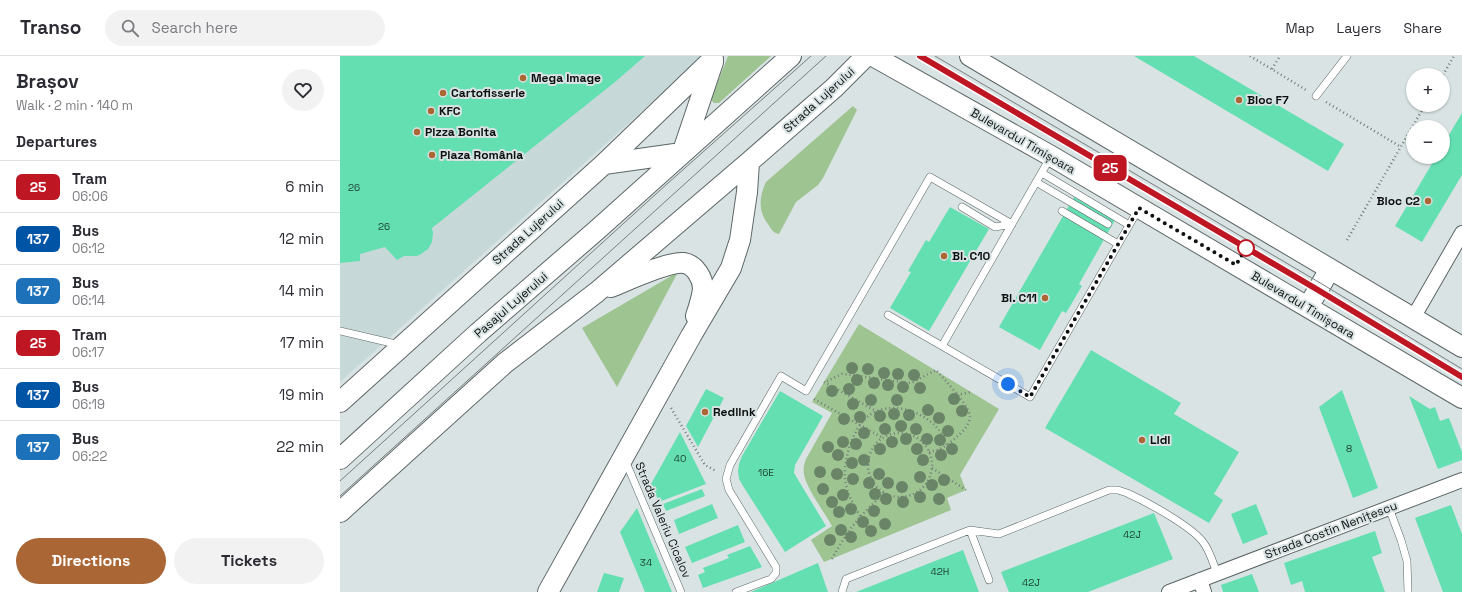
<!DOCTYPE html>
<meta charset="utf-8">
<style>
:root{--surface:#fff;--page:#f2f2f3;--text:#2b2b33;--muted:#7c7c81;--line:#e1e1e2;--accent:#aa6735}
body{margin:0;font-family:"Space Grotesk",sans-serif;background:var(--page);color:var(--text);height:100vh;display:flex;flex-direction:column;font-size:15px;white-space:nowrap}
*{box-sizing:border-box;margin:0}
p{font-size:13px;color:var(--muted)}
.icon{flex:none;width:22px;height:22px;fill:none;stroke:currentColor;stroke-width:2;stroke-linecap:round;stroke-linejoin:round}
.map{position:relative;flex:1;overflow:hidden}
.sheet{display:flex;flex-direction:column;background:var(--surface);width:340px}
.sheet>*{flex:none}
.badge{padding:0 8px;border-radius:6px;font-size:14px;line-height:26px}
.controls{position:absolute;left:1066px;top:12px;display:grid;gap:8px}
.controls a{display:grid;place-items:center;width:44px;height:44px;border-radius:50%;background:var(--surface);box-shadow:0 1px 3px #0004;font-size:20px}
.you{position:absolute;width:20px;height:20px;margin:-10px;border:3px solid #fff;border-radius:50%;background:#1a73e8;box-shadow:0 0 0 6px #1a73e833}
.map>.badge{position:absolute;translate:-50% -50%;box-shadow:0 0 0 2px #fff}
h2{padding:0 16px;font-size:15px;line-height:36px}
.round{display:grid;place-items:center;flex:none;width:42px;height:42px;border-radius:21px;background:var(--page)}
.overview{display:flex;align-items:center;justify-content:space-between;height:68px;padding:0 16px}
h1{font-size:19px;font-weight:700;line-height:30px}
.action{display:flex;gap:8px;margin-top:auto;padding:8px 16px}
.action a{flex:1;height:46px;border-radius:24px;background:var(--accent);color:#fff;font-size:16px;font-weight:700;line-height:46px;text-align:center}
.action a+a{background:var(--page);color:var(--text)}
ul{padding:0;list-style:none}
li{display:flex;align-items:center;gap:12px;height:52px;padding:0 16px;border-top:1px solid var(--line)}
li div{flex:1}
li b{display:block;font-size:15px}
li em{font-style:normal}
li .badge{min-width:44px;font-weight:700;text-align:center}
header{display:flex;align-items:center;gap:24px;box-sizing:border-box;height:56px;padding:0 20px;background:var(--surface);border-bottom:1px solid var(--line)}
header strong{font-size:19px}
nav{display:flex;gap:22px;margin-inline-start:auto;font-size:14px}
.search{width:280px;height:36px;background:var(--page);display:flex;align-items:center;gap:10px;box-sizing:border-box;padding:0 14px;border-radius:22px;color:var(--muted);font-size:15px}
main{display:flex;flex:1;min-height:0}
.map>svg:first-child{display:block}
.built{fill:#c6d9d8}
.green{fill:#9ec492}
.building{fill:#63dfb2}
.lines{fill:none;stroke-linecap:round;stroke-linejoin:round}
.lane-casing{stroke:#5d6666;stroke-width:8}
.street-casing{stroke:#5d6666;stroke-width:16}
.secondary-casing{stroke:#5d6666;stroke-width:22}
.path{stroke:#747b7b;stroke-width:2.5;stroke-dasharray:1 3;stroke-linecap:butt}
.lane{stroke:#fff;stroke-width:7}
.street{stroke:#fff;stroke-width:14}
.secondary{stroke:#fff;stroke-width:20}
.tram{stroke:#777e7e;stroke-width:1}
.tree{fill:#698466}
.line-casing{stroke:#fff;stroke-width:9}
.line{stroke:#be1622;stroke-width:6}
.walk{stroke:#0d1010;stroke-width:4;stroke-dasharray:0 7.2}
.poi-dot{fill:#aa6735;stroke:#d9e3e3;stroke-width:1.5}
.stop-dot{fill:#fff;stroke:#be1622;stroke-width:2}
.labels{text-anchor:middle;stroke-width:4;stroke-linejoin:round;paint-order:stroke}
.number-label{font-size:10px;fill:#224438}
.poi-label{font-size:12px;font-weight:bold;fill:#0d1010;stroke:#d9e3e3;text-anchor:start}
.street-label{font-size:12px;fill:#0d1010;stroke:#d9e3e3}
</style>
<header>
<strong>Transo</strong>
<div class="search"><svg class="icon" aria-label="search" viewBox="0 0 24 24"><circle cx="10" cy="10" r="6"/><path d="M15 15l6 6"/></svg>Search here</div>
<nav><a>Map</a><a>Layers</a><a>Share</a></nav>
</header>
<main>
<section class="sheet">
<div class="overview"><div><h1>Brașov</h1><p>Walk · 2 min · 140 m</p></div><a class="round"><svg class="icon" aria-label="heart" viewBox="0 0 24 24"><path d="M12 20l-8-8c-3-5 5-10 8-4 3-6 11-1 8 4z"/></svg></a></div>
<h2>Departures</h2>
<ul>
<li><span class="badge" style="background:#be1622;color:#fff">25</span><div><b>Tram</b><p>06:06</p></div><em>6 min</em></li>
<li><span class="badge" style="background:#0054a6;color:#fff">137</span><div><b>Bus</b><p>06:12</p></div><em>12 min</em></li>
<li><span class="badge" style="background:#1d71b8;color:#fff">137</span><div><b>Bus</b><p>06:14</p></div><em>14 min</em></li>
<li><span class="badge" style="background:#be1622;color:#fff">25</span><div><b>Tram</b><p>06:17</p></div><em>17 min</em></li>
<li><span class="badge" style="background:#0054a6;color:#fff">137</span><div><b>Bus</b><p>06:19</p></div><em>19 min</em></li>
<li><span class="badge" style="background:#1d71b8;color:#fff">137</span><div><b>Bus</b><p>06:22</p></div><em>22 min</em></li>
</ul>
<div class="action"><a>Directions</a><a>Tickets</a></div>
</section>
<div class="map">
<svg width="1122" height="536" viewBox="0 0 1122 536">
<rect width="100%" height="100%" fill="#d9e3e3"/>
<path class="built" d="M 0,0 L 360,0 L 357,6 L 0,326 Z"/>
<path class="green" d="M 388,0 L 431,0 L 379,47 L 374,47 L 372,45 L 371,43 Z
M 513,50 L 517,54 L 483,122 L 478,129 L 456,146 L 439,178 C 433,177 431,173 428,168 C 418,156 419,140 426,126 Z
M 338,216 L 277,331 L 242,272 Z
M 519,268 L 659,353 L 620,419 L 626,434 L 607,442 L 611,454 L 484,506 L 471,484 L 492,470 C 485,457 466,432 464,418 C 463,413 464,408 466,403 L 492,357 L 472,346 Z"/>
<path class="building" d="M 0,0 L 305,0 L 275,26 L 92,172 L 93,177 L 92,186 L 88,193 L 81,198 L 77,200 L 64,200 L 57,204 L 45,191 L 20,198 L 20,205 L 0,207 Z
M 794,0 L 854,0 L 1004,88 L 988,115 Z
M 1122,57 L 1122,119 L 1082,186 L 1055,170 L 1096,101 L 1103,101 L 1103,89 Z
M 734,141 L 775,164 L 739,228 L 742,230 L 726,257 L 722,255 L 700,294 L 659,271 Z
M 610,151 L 649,173 L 589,275 L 550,252 L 571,216 L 568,215 L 586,184 L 589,186 Z
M 751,294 L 841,347 L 834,358 L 899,396 L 874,438 L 883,444 L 869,467 L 705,372 Z
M 366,333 L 384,342 L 358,391 L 346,370 Z
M 1002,334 L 1038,432 L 1013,442 L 979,351 Z
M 440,335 L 483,360 L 455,409 L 454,417 L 486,470 L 445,496 L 403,430 L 399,423 L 398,415 L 399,408 L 402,400 Z
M 1069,340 L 1090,353 L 1095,351 L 1100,365 L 1109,362 L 1122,396 L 1122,404 L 1098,413 Z
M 340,376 L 366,428 L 319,446 L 311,428 Z
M 362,433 L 365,440 L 326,455 L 323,448 Z
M 372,448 L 378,462 L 339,478 L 334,464 Z
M 916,448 L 928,478 L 903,488 L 891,458 Z
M 1111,449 L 1122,478 L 1122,536 L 1103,536 L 1075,462 Z
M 297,452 L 332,536 L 305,536 L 280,476 Z
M 814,457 L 833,503 L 748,536 L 669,536 L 661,516 Z
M 398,469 L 405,486 L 352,507 L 345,491 Z
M 1035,475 L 1042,497 L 1032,501 L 1045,536 L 965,536 L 962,525 L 951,529 L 944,507 Z
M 410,490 L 422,511 L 363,532 L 358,519 L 365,516 L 363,512 L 389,502 L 387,499 Z
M 623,494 L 639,536 L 516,536 Z
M 478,507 L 488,536 L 411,536 Z
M 264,517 L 284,522 L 279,536 L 257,536 Z
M 912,518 L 919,536 L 883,536 L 881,529 Z"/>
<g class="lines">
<defs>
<path id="lane" d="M 976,40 L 1007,0
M 702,117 L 789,169
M 696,126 L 768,168
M 622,151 L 655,171 L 672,168
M 722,155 L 778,188
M 672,168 L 602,290 L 690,341 L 798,154
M 548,259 L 602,290
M 0,275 L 60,289
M 285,404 L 341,536
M 1049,452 L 1061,484 L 1067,505 L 1068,536
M 630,474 L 649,524
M 396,536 L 431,523 L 436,517 L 436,511 L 389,434 L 386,423 L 390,409 L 441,320 L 466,335 L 590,121 L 672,168 L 710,102
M 502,536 L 506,523 L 622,477 L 630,474 L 659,478 L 769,434 L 778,434 L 787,437 C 807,446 851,470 863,486 C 870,495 873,507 877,517"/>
<path id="street" d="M 1073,262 L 1122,177
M 860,524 L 864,536
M 829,536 L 1122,424"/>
<path id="secondary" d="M 533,0 L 711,100 L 1122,342
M 630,0 L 1122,291
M 343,95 L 373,6
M 264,108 L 342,97
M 271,231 C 286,225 329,205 344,207 C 355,209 363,222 363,233 C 362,242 359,251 356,260
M 968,251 L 990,213
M 0,346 L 264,108 L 373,3
M 0,403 L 138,277 L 258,173 L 451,0
M 0,456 L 165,307 L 257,236 L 409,106 L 494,32 L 526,0
M 208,536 L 351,280 L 391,212 L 400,184 L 407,136 L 409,106"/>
</defs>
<use href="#lane" class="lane-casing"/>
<use href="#street" class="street-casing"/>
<use href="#secondary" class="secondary-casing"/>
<path class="path" d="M 910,0 L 966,34
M 932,13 L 940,0
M 1103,19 L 1114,0
M 986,46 L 1061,91
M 1007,184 L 1085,49
M 487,325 L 502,318 L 513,319 L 568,327 L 573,326 L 596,314 C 603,322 630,350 630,361 C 629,373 615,382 607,389
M 484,326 L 536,355
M 617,339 L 631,336
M 474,343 L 543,382
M 331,352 L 365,409 L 376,415
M528 409a32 32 0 1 1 64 0a32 32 0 1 1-64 0Z
M 592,412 L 626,434
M 520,460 C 515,451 509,442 507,432 C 503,420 505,408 508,396 C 512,381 521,361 537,355 C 557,347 584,356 598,373 C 602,377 604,384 607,389 L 598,394 L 589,396
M 492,503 C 508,473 520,459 545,437"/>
<use href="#lane" class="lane"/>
<use href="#street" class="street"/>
<use href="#secondary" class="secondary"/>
<path class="tram" d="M 580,0 L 978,234 L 1122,321
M 595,0 L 982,228 L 1122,313
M 0,425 L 327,128 L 471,0
M 0,440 L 486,0"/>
</g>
<g class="tree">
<circle cx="512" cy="312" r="6"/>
<circle cx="528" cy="313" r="6"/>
<circle cx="544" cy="317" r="6"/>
<circle cx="558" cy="318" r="6"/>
<circle cx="574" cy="319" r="6"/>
<circle cx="517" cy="324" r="6"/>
<circle cx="534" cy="327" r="6"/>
<circle cx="548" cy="329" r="6"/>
<circle cx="563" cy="331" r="6"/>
<circle cx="580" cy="332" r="6"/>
<circle cx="509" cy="333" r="6"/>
<circle cx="492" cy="335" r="6"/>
<circle cx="614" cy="343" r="6"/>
<circle cx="531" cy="344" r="6"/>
<circle cx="557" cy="344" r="6"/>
<circle cx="513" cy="348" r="6"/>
<circle cx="588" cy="354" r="6"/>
<circle cx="622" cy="355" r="6"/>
<circle cx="554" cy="358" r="6"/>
<circle cx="569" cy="359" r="6"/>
<circle cx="540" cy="360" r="6"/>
<circle cx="520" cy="361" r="6"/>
<circle cx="599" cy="362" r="6"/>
<circle cx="504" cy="363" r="6"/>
<circle cx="561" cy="370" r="6"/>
<circle cx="545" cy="373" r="6"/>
<circle cx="576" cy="373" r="6"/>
<circle cx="608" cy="375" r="6"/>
<circle cx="524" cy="377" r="6"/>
<circle cx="566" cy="383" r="6"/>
<circle cx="587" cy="383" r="6"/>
<circle cx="600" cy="384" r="6"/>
<circle cx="503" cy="386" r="6"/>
<circle cx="552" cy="386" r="6"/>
<circle cx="516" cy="388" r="6"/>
<circle cx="488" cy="391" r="6"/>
<circle cx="540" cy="393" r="6"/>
<circle cx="577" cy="393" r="6"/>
<circle cx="612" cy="393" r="6"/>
<circle cx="498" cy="399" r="6"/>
<circle cx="601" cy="399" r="6"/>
<circle cx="524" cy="404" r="6"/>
<circle cx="583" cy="404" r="6"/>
<circle cx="512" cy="407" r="6"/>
<circle cx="480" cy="416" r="6"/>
<circle cx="497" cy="418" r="6"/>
<circle cx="539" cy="418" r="6"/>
<circle cx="580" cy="421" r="6"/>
<circle cx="513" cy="423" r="6"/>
<circle cx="604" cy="424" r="6"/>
<circle cx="529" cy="427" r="6"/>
<circle cx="548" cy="427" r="6"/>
<circle cx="592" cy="429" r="6"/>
<circle cx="562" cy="431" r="6"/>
<circle cx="483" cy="433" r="6"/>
<circle cx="535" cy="438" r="6"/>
<circle cx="503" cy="439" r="6"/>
<circle cx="580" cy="441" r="6"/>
<circle cx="546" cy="443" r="6"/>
<circle cx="599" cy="443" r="6"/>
<circle cx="492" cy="446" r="6"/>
<circle cx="563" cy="446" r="6"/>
<circle cx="511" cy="453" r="6"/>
<circle cx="534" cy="455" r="6"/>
<circle cx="499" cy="456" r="6"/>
<circle cx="523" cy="466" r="6"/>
<circle cx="545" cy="468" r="6"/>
<circle cx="501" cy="474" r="6"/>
<circle cx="531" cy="475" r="6"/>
<circle cx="511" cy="481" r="6"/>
<circle cx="490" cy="484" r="6"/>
</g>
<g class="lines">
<defs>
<path id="line" d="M 580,0 L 978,234 L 1122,321"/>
</defs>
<use href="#line" class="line-casing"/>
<use href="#line" class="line"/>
<path class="walk" d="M 668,328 L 690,341 L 799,152 L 896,209 L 906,192"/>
</g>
<g class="poi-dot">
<circle cx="183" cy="22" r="4"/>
<circle cx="103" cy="37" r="4"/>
<circle cx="899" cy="44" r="4"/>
<circle cx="91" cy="55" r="4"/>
<circle cx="77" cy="76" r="4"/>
<circle cx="92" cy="99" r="4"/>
<circle cx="1088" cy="145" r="4"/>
<circle cx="604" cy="200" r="4"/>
<circle cx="705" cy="242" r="4"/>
<circle cx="365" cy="356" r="4"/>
<circle cx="802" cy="384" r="4"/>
</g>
<circle class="stop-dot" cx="906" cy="192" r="8"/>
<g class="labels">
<g class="number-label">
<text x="14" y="135">26</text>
<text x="44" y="174">26</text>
<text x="1009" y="396">8</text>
<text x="340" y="406">40</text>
<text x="426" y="420">16E</text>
<text x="792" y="482">42J</text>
<text x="306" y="510">34</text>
<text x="600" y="519">42H</text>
<text x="691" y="530">42J</text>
</g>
<g class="poi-label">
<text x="191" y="26">Mega Image</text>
<text x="111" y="41">Cartofisserie</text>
<text x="907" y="48">Bloc F7</text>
<text x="99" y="59">KFC</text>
<text x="85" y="80">Pizza Bonita</text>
<text x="100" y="103">Plaza România</text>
<text x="1080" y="149" text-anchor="end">Bloc C2</text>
<text x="612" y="204">Bl. C10</text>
<text x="697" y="246" text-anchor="end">Bl. C11</text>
<text x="373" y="360">Redlink</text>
<text x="810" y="388">Lidl</text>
</g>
<g class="street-label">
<text transform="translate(479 44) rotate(-42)" y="4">Strada Lujerului</text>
<text transform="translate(683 85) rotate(30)" y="4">Bulevardul Timișoara</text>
<text transform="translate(188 176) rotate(-42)" y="4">Strada Lujerului</text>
<text transform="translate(171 249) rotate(-41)" y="4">Pasajul Lujerului</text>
<text transform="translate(963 249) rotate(31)" y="4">Bulevardul Timișoara</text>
<text transform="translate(323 464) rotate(67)" y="4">Strada Valeriu Cicalov</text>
<text transform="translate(991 474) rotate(-21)" y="4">Strada Costin Nenițescu</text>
</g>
</g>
</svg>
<div class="controls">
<a>+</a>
<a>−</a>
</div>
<div class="you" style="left:668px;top:328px"></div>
<b class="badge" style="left:770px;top:112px;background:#be1622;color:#fff">25</b>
</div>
</main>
